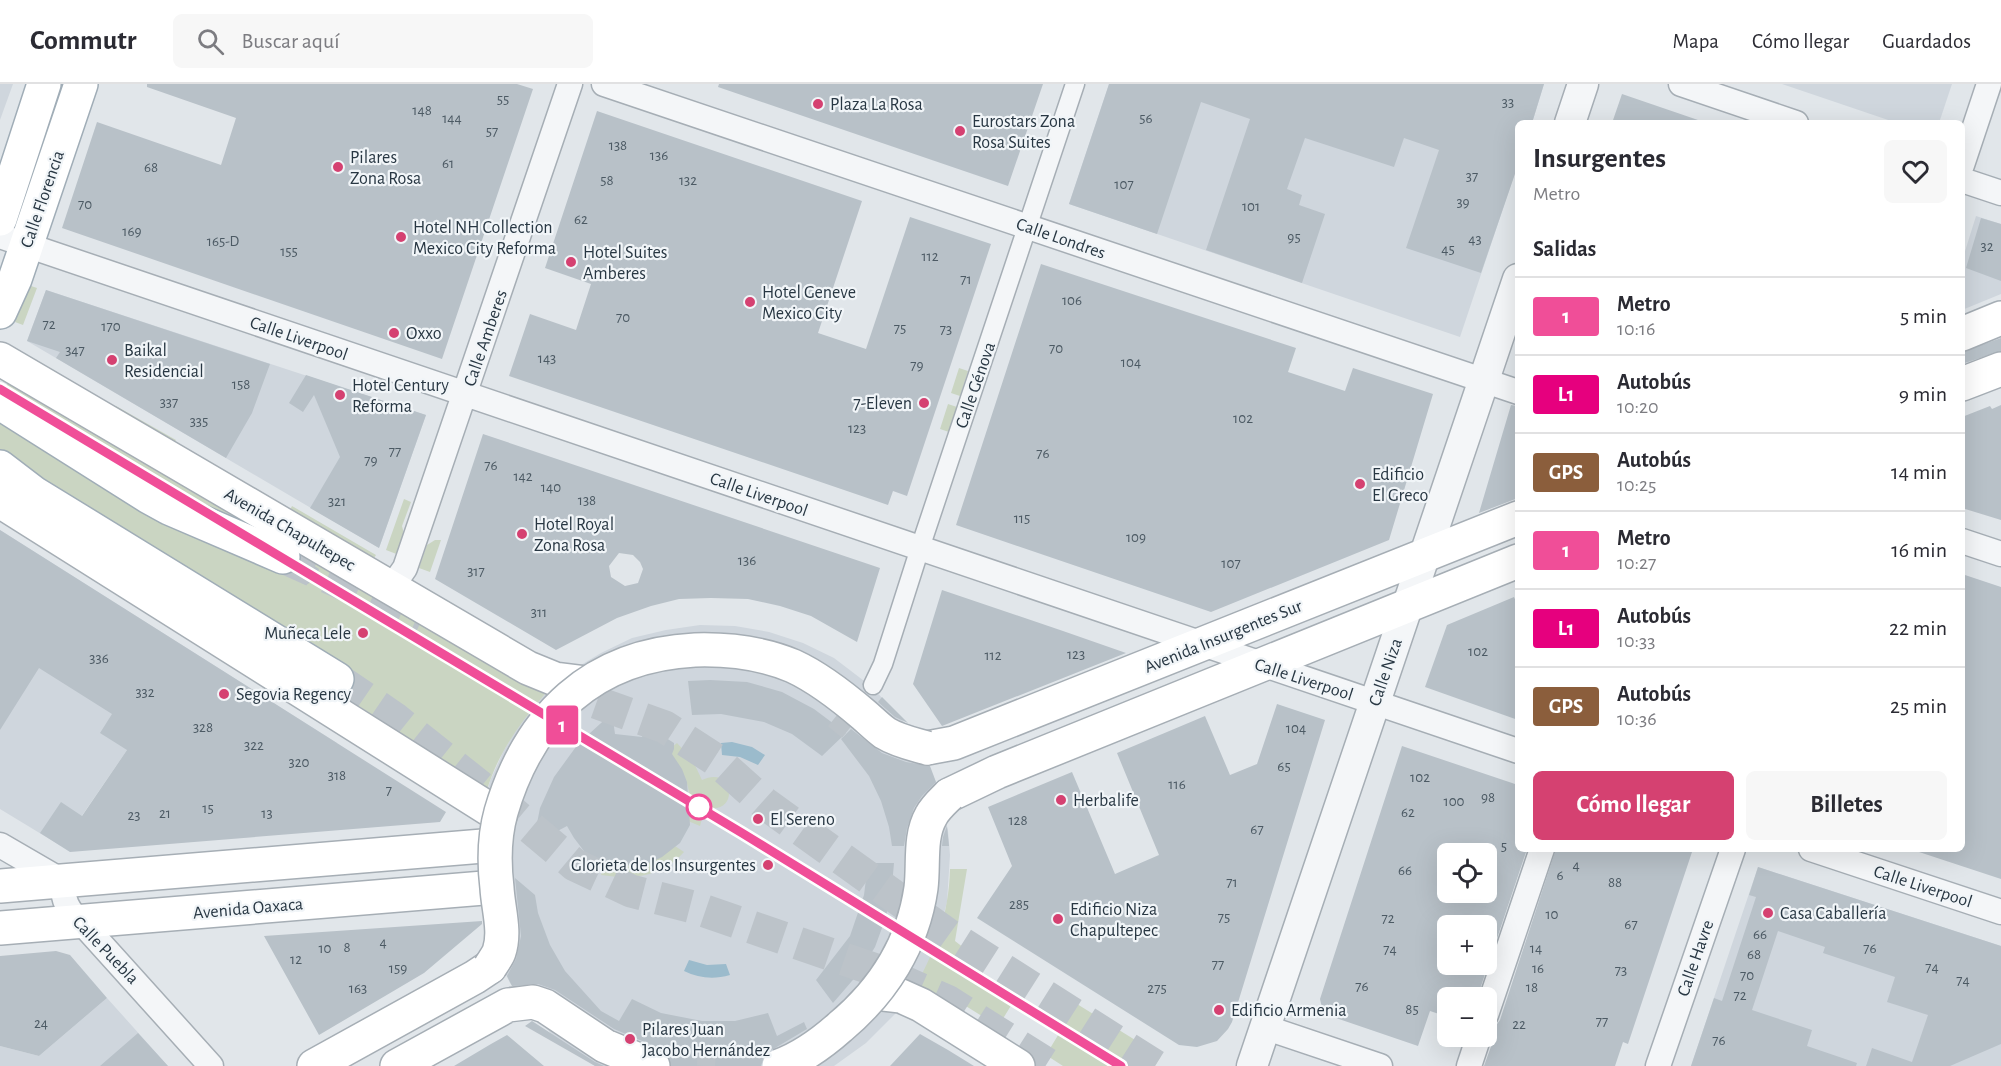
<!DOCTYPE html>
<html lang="es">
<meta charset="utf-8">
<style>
:root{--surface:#fff;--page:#f7f7f7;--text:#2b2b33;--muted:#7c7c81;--line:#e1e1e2;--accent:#d54171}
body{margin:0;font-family:"Alegreya Sans",sans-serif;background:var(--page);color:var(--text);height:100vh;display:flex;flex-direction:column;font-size:22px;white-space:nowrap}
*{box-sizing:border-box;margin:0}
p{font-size:20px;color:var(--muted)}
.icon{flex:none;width:33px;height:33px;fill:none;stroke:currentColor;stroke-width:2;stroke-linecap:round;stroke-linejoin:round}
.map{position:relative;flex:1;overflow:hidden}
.details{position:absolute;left:1515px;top:36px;width:450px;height:732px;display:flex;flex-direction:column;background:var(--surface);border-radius:9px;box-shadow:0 6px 24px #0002}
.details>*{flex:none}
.badge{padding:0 12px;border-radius:4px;font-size:21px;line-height:39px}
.controls{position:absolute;left:1437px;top:759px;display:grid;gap:12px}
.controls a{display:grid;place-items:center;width:60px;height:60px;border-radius:9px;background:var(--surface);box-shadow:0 6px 24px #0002;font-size:30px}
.map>.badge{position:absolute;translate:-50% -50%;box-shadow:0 0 0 3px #fff}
h2{padding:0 18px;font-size:22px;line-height:54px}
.round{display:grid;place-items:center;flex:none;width:63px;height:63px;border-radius:9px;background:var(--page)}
.summary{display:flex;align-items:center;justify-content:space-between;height:102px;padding:0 18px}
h1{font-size:28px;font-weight:700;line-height:45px}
.cta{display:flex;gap:12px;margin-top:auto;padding:12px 18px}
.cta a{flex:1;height:69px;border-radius:9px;background:var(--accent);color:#fff;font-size:24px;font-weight:700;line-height:69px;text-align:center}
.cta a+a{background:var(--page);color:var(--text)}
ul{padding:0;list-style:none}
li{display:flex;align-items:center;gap:18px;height:78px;padding:0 18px;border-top:2px solid var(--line)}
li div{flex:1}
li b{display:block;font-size:22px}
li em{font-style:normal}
li .badge{min-width:66px;font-weight:700;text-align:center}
header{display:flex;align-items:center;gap:36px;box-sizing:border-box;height:84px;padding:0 30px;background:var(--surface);border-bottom:2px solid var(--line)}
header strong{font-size:28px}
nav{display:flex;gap:33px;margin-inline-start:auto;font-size:21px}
.search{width:420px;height:54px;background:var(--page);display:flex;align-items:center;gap:15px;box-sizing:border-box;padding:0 21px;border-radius:9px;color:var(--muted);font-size:22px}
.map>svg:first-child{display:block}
.built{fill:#cfd6dd}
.green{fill:#cad5c2}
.water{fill:#9bbbcc}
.building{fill:#b8c1c8;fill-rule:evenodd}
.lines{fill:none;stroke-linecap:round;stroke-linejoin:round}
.pedestrian-tunnel{stroke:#bcc3c9;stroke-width:18;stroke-dasharray:18 9;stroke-linecap:butt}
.primary-tunnel{stroke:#bcc3c9;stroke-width:33;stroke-dasharray:33 16;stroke-linecap:butt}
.pedestrian-casing{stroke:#a6aeb5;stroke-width:21}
.minor-casing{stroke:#a6aeb5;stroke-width:27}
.tertiary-casing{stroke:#a6aeb5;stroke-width:33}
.secondary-casing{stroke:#a6aeb5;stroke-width:36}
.primary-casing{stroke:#a0adb7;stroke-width:36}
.pedestrian{stroke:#f4f6f8;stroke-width:18}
.minor{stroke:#f4f6f8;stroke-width:24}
.tertiary{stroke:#f4f6f8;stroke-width:30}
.secondary{stroke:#fff;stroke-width:33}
.primary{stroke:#fff;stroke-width:33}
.secondary-bridge-casing{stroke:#a6aeb5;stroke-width:36;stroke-linecap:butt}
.secondary-bridge{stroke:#fff;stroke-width:33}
.line-casing{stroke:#fff;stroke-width:14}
.line{stroke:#f04e98;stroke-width:9}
.poi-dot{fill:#d54171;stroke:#f1f5f8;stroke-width:2}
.stop-dot{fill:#fff;stroke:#f04e98;stroke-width:3}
.labels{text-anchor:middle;stroke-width:4.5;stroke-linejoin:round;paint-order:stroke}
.number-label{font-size:15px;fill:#4c5a64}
.poi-label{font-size:18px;fill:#283743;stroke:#f1f5f8;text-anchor:start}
.street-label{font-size:18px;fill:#283743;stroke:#f1f5f8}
</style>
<header>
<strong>Commutr</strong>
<div class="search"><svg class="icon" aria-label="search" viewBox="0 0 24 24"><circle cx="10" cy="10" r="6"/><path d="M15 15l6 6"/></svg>Buscar aquí</div>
<nav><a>Mapa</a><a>Cómo llegar</a><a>Guardados</a></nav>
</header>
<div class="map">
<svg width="2001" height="982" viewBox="0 0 2001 982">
<rect width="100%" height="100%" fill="#e1e6ea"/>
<path class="built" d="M 0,0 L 13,0 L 0,36 Z
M 1109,0 L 1544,0 L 1532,39 L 1518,39 L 1518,80 L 1460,253 L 1069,120 Z
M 1782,0 L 1952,0 L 1939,39 L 1897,39 Z
M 1976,132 L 2001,140 L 2001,210 L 1962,226 L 1962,177 Z
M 46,206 L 426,331 L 379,464 L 27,257 Z
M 0,446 L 337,659 L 310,707 L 127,666 L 61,762 L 0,725 Z
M 700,541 L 735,542 L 769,548 L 803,559 L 834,574 L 872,603 L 904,638 L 928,679 L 937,701 L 948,747 L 950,771 L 947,818 L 935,864 L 925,886 L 899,926 L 866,959 L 834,982 L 595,982 L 554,953 L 531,927 L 510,899 L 495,868 L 484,835 L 478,800 L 477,765 L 481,731 L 490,697 L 504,666 L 522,636 L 545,610 L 571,587 L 601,569 L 632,554 L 666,546 Z
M 1758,783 L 2001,862 L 2001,982 L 1691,982 Z
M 107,914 L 168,982 L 0,982 L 0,962 L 39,972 Z"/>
<path class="green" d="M 28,201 L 37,204 L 23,241 L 15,238 Z
M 959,284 L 968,287 L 960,312 L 951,309 Z
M 8,299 L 545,610 C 520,639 498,669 487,706 L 333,605 L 0,369 L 0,334 L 165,406 L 3,307 Z
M 948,320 L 957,323 L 949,348 L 940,345 Z
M 116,322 L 176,356 L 174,359 L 113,326 Z
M 404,415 L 411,418 L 402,442 L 405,454 L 399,471 L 386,466 Z
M 292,422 L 376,471 L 372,477 L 289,428 Z
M 435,456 L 441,456 L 430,488 L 419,484 L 427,461 Z
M 677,659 L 692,675 L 702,696 C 735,680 740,733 705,723 L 700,742 L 688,737 C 694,707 686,689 667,667 Z
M 675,762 L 684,768 C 662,793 633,796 601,791 L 605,779 L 635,782 Z
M 950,785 L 967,785 L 955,857 L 964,864 L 961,880 L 1015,915 L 993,951 L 988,948 L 993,939 L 953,914 L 948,922 L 911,910 C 934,871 949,831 950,785 Z
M 1077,920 L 1161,972 L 1155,982 L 1063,982 L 1046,971 Z"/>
<path class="water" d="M 732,658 L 752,663 L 765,671 L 758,681 L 740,673 L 722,671 L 721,659 Z
M 689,876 L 707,881 L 726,880 L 730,891 C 713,896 699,894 684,887 Z"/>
<path class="building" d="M 147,0 L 517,0 L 533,5 L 442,275 L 62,144 L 97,38 L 221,81 L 236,34 L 147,3 Z
M 719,0 L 1043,0 L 1008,102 L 718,3 Z
M 1109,0 L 1544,0 L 1532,39 L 1518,39 L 1518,81 L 1481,189 L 1406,164 L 1439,66 L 1404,54 L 1394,83 L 1305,54 L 1287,105 L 1302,111 L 1299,121 L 1325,130 L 1302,199 L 1206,166 L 1250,35 L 1201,18 L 1157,150 L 1069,120 Z
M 1622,10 L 1698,36 L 1698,39 L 1612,39 Z
M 597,27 L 862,117 L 818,249 L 866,265 L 910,133 L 991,160 L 907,412 L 893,407 L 888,421 L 509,292 L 530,230 L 576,246 L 591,200 L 545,184 Z
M 1981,134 L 2001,140 L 2001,197 L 1966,184 Z
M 1041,180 L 1296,264 L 1288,288 L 1345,307 L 1353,284 L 1433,310 L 1389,456 L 1211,528 L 956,441 Z
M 46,206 L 270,280 L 252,329 L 226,374 L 56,274 L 60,268 L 27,257 Z
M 2001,254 L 2001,267 L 1962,280 L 1962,268 Z
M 306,291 L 426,331 L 379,464 L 310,424 L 340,373 L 314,311 L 303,328 L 289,319 Z
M 1511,321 L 1518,322 L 1518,414 L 1479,429 Z
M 2001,321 L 2001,436 L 1962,424 L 1962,333 L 1990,322 L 1992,325 Z
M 483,350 L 880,484 L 857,558 L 811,532 L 780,522 L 748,515 L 711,514 L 679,515 L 651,522 L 617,534 L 556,566 L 435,495 ZM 619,469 L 633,471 L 640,478 L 643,485 L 638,499 L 625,502 L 611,493 L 609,482 Z
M 0,446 L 446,728 L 440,738 L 70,768 L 40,749 L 61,718 L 82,732 L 127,666 L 100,649 L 112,630 L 39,584 L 0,646 Z
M 301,473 L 319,485 L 316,495 L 306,501 L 287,491 L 295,488 L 300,481 Z
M 1962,490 L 2001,503 L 2001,795 L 1919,768 L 1919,765 L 1962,765 Z
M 942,506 L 1063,547 L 1126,569 L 942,642 L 913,600 Z
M 1514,513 L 1518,522 L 1518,636 L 1425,603 L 1447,541 Z
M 710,596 L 747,598 L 782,608 L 814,625 L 846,649 L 822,672 L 792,650 L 764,638 L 721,630 L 692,631 L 688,597 Z
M 882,613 L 908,639 L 895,633 L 878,618 Z
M 1277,620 L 1325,636 L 1232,938 L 1228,945 L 1217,957 L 1197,963 L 1179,961 L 977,834 L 1012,782 L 988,723 L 1072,688 L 1115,790 L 1159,771 L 1117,669 L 1205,632 L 1230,691 L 1257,680 Z
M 612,629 L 615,650 L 642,653 L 647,642 L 674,659 L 674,665 L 672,670 L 682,685 L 687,698 L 690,741 L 680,759 L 662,773 L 649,779 L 635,782 L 604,779 L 601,785 L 581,773 L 584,767 L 574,754 L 567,742 L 533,760 L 540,724 L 554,693 L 578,660 Z
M 851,645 L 882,669 L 906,678 L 930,682 L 936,698 L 922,712 L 914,724 L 907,744 L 904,762 L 892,762 L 889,743 L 881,717 L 869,692 L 841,655 Z
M 1402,662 L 1518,701 L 1518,765 L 1527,765 L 1477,914 L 1448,914 L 1448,933 L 1430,927 L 1418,962 L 1333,933 L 1322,924 L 1320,915 ZM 1448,770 L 1486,770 L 1486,808 L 1448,808 ZM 1448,842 L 1486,842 L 1486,880 L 1448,880 Z
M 947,742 L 949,762 L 942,762 L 943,753 Z
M 1556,765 L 1693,765 L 1628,960 L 1623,958 L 1615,982 L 1484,982 L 1493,957 L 1492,947 L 1500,936 Z
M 868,779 L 894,779 L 892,802 L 886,833 L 875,863 L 858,890 L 833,919 L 816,896 L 850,852 L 864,811 Z
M 1758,783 L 2001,862 L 2001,960 L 1950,982 L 1866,982 L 1872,964 L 1912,978 L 1928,931 L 1887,918 L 1895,893 L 1823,869 L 1825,863 L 1778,847 L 1752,926 L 1812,946 L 1807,962 L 1857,979 L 1856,982 L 1691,982 L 1714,914 L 1722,917 L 1756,813 L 1749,811 Z
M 515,794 L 535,811 L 538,829 L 550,861 L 565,887 L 601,927 L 619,937 L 632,915 L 661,929 L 702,937 L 735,937 L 768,929 L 777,952 L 804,938 L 807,945 L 765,970 L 761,982 L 671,982 L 668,971 L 661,965 L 614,945 L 555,906 L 538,900 L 512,902 L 507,892 L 516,875 L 521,852 Z
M 482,837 L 482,840 L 424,889 L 319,951 L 264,852 Z
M 56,867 L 70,871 L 107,914 L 39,972 L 0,962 L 0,872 Z
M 532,937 L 595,978 L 604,982 L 595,982 L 525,942 Z
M 138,949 L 168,982 L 100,982 Z
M 920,950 L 948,966 L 974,982 L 890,982 Z
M 507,951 L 544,982 L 454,982 L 491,960 Z"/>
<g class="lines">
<path class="pedestrian-tunnel" d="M 835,648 L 873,601
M 706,982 L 707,962"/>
<path class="primary-tunnel" d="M 283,473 L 422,535
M 337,595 L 394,634 L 513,729 L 575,781 L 631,807 L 693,823 L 879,887 L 947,917 L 1050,982
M 552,598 L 595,618 L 665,643 L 716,676 L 764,719 L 950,852 L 1155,982"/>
<defs>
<path id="pedestrian" d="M 873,601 L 883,580 L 920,464 L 1075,0"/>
<path id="minor" d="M 604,0 L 1518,308
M 1681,0 L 1796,39
M 1962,81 L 1989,0
M 1962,96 L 2001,109
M 0,152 L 1518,667
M 1962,457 L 2001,470
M 391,504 L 405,484 L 570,0
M 0,761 L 62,797 C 63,816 67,827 82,839 L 211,982
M 1811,765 L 2001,828
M 1486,931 L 1542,765
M 1264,943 L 1380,982
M 1469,982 L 1479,952
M 1658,982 L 1733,765"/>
<path id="tertiary" d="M 1570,39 L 1583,0
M 1252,982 L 1518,195"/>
<path id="secondary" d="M 1962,250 L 2001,234
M 0,275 L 528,584 L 555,595 L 587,599
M 1962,300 L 2001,285
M 0,417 L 500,732
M 927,664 L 954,659 L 1518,434
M 949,711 L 997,688 L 1518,477
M 0,802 L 495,761
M 0,844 L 496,803
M 875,909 L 901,912 L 921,921 L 1018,982
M 314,982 L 475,893 L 490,883
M 397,982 L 508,921 L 533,918 L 545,922 L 605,962 L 653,982"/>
<path id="primary" d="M 0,135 L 44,0
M 0,228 L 15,195 L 81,0
M 0,319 L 149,413 L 169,424 L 283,473
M 0,383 L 34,409 L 337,595"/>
</defs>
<use href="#pedestrian" class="pedestrian-casing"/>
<use href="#minor" class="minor-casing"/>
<use href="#tertiary" class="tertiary-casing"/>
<use href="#secondary" class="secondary-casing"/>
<use href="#primary" class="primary-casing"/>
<use href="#pedestrian" class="pedestrian"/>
<use href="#minor" class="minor"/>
<use href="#tertiary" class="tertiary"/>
<use href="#secondary" class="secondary"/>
<use href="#primary" class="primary"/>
<defs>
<path id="secondary-bridge" d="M 490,883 C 493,878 497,873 499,868 C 506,848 498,824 497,804 C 494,779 494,753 501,728 C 529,632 593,571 695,566 C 729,565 762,569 793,582 C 819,594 843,613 864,631 C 871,637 878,644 885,649 C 898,657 913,660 927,664
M 779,982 C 801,974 822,959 840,943 C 883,907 913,860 921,804 C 924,780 919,753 931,732 C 935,724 943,717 949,711"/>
</defs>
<use href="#secondary-bridge" class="secondary-bridge-casing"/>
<use href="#secondary-bridge" class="secondary-bridge"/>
</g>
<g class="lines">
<defs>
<path id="line" d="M 0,305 L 742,749 L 1121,982"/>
</defs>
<use href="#line" class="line-casing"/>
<use href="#line" class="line"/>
</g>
<g class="poi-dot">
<circle cx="818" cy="20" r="6"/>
<circle cx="960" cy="47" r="6"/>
<circle cx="338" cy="83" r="6"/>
<circle cx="401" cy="153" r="6"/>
<circle cx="571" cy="178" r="6"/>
<circle cx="750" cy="218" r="6"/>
<circle cx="394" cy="249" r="6"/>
<circle cx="112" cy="276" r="6"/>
<circle cx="340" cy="311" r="6"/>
<circle cx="924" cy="319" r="6"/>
<circle cx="1360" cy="400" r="6"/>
<circle cx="522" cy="450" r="6"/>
<circle cx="363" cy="549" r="6"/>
<circle cx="224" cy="610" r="6"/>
<circle cx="1061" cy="716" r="6"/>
<circle cx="758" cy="735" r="6"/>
<circle cx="768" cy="781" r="6"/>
<circle cx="1768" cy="829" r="6"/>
<circle cx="1058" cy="835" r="6"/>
<circle cx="1219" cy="926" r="6"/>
<circle cx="630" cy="955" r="6"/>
</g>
<circle class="stop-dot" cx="699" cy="723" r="12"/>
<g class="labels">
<g class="number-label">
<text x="503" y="20">55</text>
<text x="1508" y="23">33</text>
<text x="422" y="31">148</text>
<text x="452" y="39">144</text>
<text x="1146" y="39">56</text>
<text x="492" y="52">57</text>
<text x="618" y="66">138</text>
<text x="659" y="76">136</text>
<text x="448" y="84">61</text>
<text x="151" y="88">68</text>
<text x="1472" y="97">37</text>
<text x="607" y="101">58</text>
<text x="688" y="101">132</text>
<text x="1124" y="105">107</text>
<text x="1463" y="123">39</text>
<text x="85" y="125">70</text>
<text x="1251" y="127">101</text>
<text x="581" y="140">62</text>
<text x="132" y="152">169</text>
<text x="1294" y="158">95</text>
<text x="1475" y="160">43</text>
<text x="223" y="162">165-D</text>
<text x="1987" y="167">32</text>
<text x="1448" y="170">45</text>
<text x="289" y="172">155</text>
<text x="930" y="177">112</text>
<text x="966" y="200">71</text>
<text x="1072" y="221">106</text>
<text x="623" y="238">70</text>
<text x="49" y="245">72</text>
<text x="111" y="247">170</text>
<text x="900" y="249">75</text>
<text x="946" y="250">73</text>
<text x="1056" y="269">70</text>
<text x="75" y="271">347</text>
<text x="547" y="279">143</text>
<text x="1131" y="283">104</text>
<text x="917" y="286">79</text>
<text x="241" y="305">158</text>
<text x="169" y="323">337</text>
<text x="1243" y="339">102</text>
<text x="199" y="342">335</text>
<text x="857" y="349">123</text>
<text x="395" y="372">77</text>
<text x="1043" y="374">76</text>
<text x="371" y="381">79</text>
<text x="491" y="386">76</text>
<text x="523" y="397">142</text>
<text x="551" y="408">140</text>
<text x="587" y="421">138</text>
<text x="337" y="422">321</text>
<text x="1022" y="439">115</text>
<text x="1136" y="458">109</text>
<text x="747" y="481">136</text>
<text x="1231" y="484">107</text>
<text x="476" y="492">317</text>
<text x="539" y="533">311</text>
<text x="1478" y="572">102</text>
<text x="1076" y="575">123</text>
<text x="993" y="576">112</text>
<text x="99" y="579">336</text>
<text x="145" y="613">332</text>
<text x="203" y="648">328</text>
<text x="1296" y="649">104</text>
<text x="254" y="666">322</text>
<text x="299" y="683">320</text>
<text x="1284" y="687">65</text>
<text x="337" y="696">318</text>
<text x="1420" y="698">102</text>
<text x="1177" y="705">116</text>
<text x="389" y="711">7</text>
<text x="1488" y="718">98</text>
<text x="1454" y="722">100</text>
<text x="208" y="729">15</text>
<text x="1408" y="733">62</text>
<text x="165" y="734">21</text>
<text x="267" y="734">13</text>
<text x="134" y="736">23</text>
<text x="1018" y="741">128</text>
<text x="1257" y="750">67</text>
<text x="1504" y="767">5</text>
<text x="1576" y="786">4</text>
<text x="1405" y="791">66</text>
<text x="1560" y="796">6</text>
<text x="1232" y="803">71</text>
<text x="1615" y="803">88</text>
<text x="1019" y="825">285</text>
<text x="1552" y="835">10</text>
<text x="1224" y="838">75</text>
<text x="1388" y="839">72</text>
<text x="1631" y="845">67</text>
<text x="1760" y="855">66</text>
<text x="383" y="863">4</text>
<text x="347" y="868">8</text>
<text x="325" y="869">10</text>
<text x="1536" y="869">14</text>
<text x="1870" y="869">76</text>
<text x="1390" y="870">74</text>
<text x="1754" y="875">68</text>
<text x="296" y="880">12</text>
<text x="1218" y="885">77</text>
<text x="1932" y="888">74</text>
<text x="398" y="889">159</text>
<text x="1538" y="889">16</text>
<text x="1621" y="891">73</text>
<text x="1747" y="896">70</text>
<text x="1963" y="901">74</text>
<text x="1362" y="907">76</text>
<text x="1532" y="908">18</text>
<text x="358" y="909">163</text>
<text x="1157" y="909">275</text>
<text x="1740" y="916">72</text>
<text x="1412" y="930">85</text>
<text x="1602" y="942">77</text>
<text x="41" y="944">24</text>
<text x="1519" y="945">22</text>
<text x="1719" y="961">76</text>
</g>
<g class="poi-label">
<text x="830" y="26">Plaza La Rosa</text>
<text x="972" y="43">Eurostars Zona<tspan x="972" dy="21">Rosa Suites</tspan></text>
<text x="350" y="79">Pilares<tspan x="350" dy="21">Zona Rosa</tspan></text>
<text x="413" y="149">Hotel NH Collection<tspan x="413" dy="21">Mexico City Reforma</tspan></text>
<text x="583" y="174">Hotel Suites<tspan x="583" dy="21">Amberes</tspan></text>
<text x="762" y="214">Hotel Geneve<tspan x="762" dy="21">Mexico City</tspan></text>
<text x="406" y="255">Oxxo</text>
<text x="124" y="272">Baikal<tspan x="124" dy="21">Residencial</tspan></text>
<text x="352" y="307">Hotel Century<tspan x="352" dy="21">Reforma</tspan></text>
<text x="912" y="325" text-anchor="end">7-Eleven</text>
<text x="1372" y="396">Edificio<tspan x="1372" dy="21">El Greco</tspan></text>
<text x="534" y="446">Hotel Royal<tspan x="534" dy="21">Zona Rosa</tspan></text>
<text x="351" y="555" text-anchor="end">Muñeca Lele</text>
<text x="236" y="616">Segovia Regency</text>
<text x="1073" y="722">Herbalife</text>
<text x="770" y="741">El Sereno</text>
<text x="756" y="787" text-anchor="end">Glorieta de los Insurgentes</text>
<text x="1070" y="831">Edificio Niza<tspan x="1070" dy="21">Chapultepec</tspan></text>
<text x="1780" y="835">Casa Caballería</text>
<text x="1231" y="932">Edificio Armenia</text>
<text x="642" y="951">Pilares Juan<tspan x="642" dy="21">Jacobo Hernández</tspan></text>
</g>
<g class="street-label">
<text transform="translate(42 115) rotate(-71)" y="6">Calle Florencia</text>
<text transform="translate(1061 154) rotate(19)" y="6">Calle Londres</text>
<text transform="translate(299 254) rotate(19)" y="6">Calle Liverpool</text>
<text transform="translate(485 254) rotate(-71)" y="6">Calle Amberes</text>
<text transform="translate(975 301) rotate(-71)" y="6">Calle Génova</text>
<text transform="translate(759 410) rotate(19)" y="6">Calle Liverpool</text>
<text transform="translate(290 445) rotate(30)" y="6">Avenida Chapultepec</text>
<text transform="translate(1223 552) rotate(-22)" y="6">Avenida Insurgentes Sur</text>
<text transform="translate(1385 588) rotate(-71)" y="6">Calle Niza</text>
<text transform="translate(1304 595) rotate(18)" y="6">Calle Liverpool</text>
<text transform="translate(1923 802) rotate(18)" y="6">Calle Liverpool</text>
<text transform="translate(248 824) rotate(-5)" y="6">Avenida Oaxaca</text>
<text transform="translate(106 866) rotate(46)" y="6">Calle Puebla</text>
<text transform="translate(1695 874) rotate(-71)" y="6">Calle Havre</text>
</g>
</g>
</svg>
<div class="controls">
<a><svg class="icon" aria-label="locate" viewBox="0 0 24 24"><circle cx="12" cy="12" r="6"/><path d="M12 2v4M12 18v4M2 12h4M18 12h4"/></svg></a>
<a>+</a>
<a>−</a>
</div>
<b class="badge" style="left:562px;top:641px;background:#f04e98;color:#fff">1</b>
<section class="details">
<div class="summary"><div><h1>Insurgentes</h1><p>Metro</p></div><a class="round"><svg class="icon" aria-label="heart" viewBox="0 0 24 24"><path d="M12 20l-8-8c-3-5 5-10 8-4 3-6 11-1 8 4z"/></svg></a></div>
<h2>Salidas</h2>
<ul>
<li><span class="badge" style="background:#f04e98;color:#fff">1</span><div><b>Metro</b><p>10:16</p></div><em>5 min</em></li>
<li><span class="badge" style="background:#e6007e;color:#fff">L1</span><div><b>Autobús</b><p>10:20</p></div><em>9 min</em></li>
<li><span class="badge" style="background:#8b5e3c;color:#fff">GPS</span><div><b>Autobús</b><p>10:25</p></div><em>14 min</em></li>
<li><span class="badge" style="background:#f04e98;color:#fff">1</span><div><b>Metro</b><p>10:27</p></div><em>16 min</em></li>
<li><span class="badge" style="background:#e6007e;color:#fff">L1</span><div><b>Autobús</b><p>10:33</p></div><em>22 min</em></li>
<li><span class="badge" style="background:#8b5e3c;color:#fff">GPS</span><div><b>Autobús</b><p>10:36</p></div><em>25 min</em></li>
</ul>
<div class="cta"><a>Cómo llegar</a><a>Billetes</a></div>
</section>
</div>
